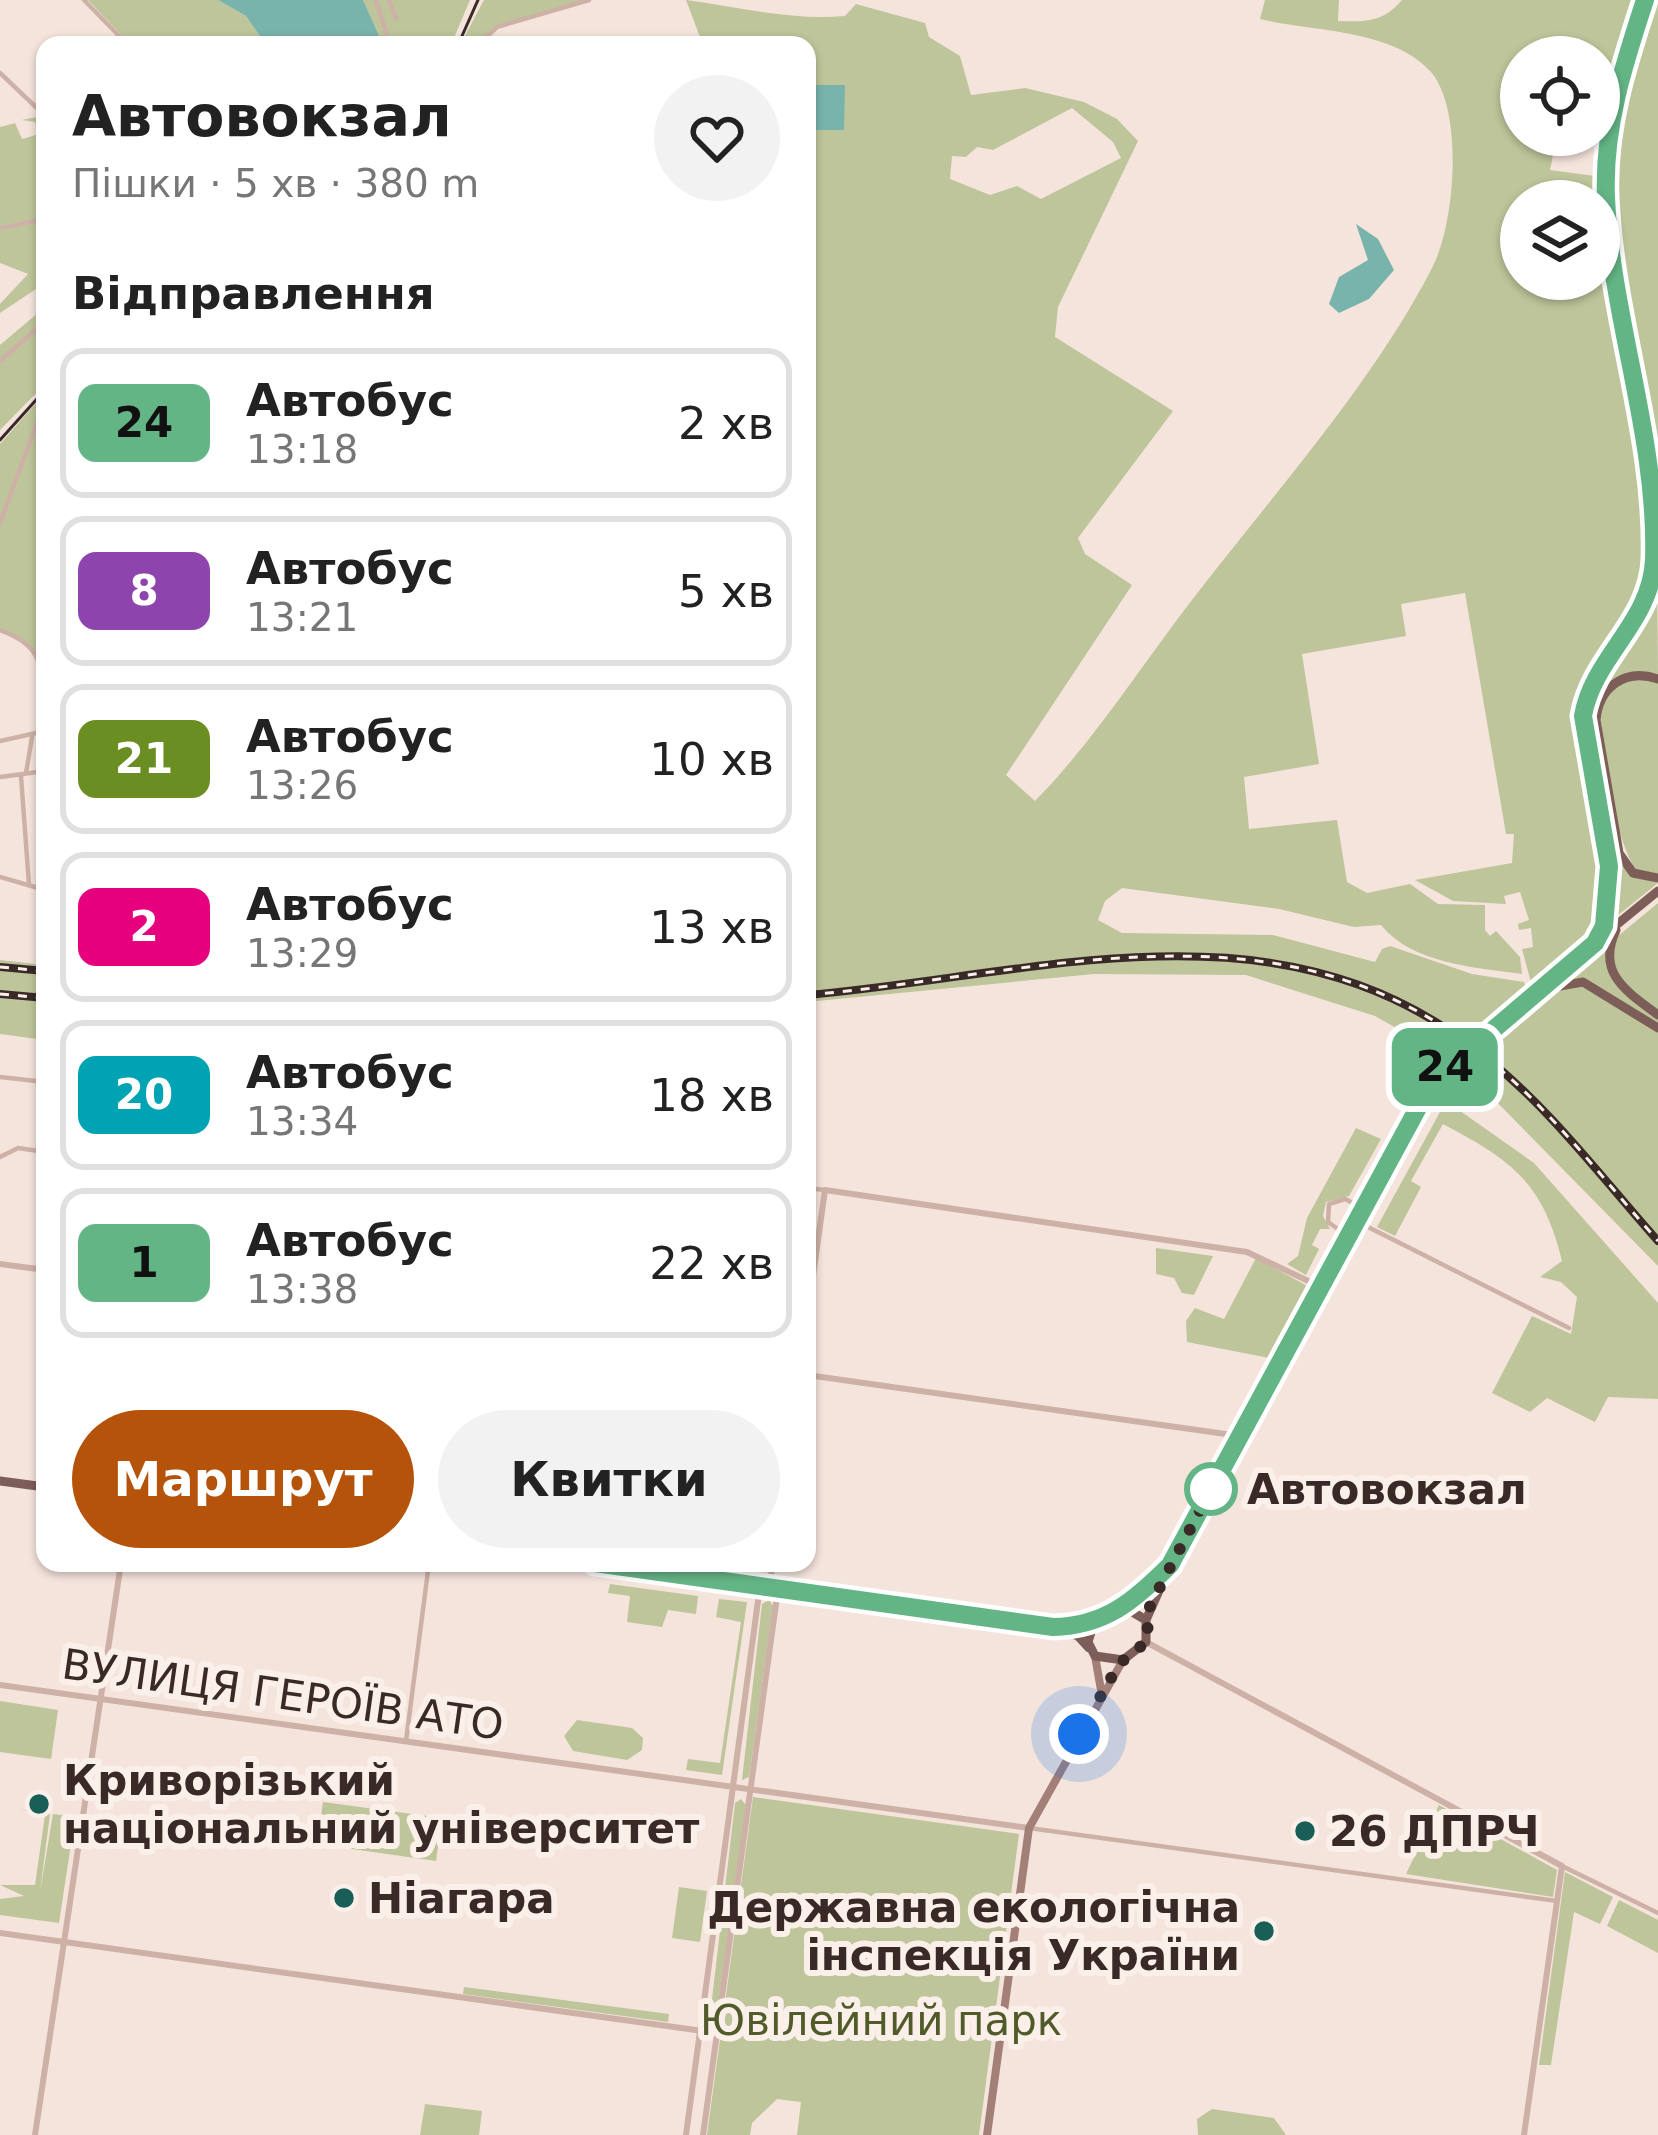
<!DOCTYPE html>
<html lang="uk">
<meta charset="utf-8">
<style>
:root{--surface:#fff;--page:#f2f2f2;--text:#222;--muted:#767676;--line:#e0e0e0;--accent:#b45309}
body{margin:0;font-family:"DejaVu Sans",sans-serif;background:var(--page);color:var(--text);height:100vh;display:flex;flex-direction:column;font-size:45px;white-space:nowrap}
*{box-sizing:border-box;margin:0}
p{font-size:39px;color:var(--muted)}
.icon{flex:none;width:66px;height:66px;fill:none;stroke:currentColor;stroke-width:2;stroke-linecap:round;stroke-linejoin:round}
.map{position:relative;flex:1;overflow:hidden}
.details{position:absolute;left:36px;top:36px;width:780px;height:1536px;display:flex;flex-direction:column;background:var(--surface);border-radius:24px;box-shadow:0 3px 9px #0004}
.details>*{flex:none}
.badge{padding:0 24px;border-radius:18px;font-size:42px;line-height:78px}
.tools{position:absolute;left:1500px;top:36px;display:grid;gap:24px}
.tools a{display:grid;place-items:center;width:120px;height:120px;border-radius:50%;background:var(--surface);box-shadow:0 3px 9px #0004;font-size:60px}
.you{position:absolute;width:60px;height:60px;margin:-30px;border:9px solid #fff;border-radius:50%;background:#1a73e8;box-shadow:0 0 0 18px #1a73e833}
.map>.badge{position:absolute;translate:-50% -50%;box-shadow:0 0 0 6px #fff}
h2{padding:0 36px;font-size:45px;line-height:108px}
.round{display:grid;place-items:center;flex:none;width:126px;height:126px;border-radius:63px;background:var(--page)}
.head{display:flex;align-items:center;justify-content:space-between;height:204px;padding:0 36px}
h1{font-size:57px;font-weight:600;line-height:90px}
.action{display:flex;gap:24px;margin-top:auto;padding:24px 36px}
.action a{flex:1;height:138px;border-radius:72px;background:var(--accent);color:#fff;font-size:48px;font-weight:600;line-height:138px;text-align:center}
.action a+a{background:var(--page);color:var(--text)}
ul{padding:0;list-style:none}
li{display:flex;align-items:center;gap:36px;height:150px;margin:0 24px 18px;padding:0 12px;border:6px solid var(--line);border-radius:24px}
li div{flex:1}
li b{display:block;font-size:45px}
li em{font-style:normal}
li .badge{min-width:132px;font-weight:700;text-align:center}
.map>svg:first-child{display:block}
.green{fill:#bec59a;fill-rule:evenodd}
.water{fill:#78b4ac}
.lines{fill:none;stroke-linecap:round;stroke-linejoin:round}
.minor{stroke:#ceb1a6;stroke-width:4.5}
.tertiary{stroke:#ceb1a6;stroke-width:6}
.secondary{stroke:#a27f77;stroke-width:8}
.primary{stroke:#7d5d57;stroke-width:9}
.tram{stroke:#392a28;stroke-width:3}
.rail-casing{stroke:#392a28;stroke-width:8}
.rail{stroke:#fbf0e9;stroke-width:3;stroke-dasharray:9;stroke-linecap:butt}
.primary-bridge{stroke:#7d5d57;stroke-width:9}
.line-casing{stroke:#fff;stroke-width:27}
.line{stroke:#64b586;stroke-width:18}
.walk{stroke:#392a28;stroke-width:12;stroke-dasharray:0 21.6}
.stop-dot{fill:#fff;stroke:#64b586;stroke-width:6}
.poi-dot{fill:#195f57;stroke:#fbf0e9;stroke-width:4.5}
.labels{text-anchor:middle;stroke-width:12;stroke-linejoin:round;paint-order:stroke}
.stop-label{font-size:42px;font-weight:bold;fill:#392a28;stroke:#fbf0e9;text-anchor:start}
.street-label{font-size:42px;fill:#392a28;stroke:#fbf0e9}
.poi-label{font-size:42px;font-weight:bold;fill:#392a28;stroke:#fbf0e9;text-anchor:start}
.park-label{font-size:42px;fill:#515a29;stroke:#fbf0e9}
</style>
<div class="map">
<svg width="1658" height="2135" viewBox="0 0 1658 2135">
<rect width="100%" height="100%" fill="#f4e4dc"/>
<path class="green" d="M 88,0 L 218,0 L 246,16 L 266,45 L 131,45 Z
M 363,0 L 470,0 L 451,45 L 381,45 Z
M 484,0 L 589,0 L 497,27 L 478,45 L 460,45 Z
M 686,0 C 738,7 793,21 845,16 L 856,4 L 925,23 L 929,37 L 960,56 L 971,95 L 1025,88 L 1084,102 L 1117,119 L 1138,141 L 1058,307 L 1055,337 L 1173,411 L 1078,538 L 1085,554 L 1132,585 L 1006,775 L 1035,801 C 1094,741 1141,666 1192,600 C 1271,497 1375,381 1433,266 C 1455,223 1464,111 1431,72 C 1393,29 1315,32 1260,19 L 1265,0 L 1339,0 L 1338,21 C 1367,22 1383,22 1402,0 L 1638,0 L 1606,107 L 1599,108 L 1599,57 L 1521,57 L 1521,135 L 1557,135 L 1550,170 L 1595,176 L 1651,524 L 1647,586 L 1631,620 L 1586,689 L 1580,716 C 1582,775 1624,866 1601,922 C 1591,947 1552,969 1532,986 L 1522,949 L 1533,947 L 1531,928 L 1519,930 L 1518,924 L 1529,920 L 1520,892 L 1504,896 L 1506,904 L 1453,901 L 1415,880 L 1512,863 L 1514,834 L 1506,834 L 1465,593 L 1401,604 L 1406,636 L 1302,654 L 1319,764 L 1244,777 L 1249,829 L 1337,820 L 1347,882 L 1367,893 L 1410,884 L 1438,904 L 1485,905 L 1485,930 L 1490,936 L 1496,931 L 1520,957 L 1522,974 C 1473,967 1413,964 1381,925 L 1354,927 L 1279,909 L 1122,888 L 1105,901 L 1098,920 L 1122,933 L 1273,935 L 1375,962 L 1382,949 L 1390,946 L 1472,974 L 1524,982 L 1527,989 L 1446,1056 L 1375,1016 L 1246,975 L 1094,974 L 807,1002 L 807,45 L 703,45 ZM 1072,108 L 1113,142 L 1121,158 L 1041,199 L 1017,186 L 990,195 L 950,179 L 952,156 L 966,157 L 977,147 L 993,150 ZM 1521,201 L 1599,201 L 1599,279 L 1521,279 Z
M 1653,0 L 1658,0 L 1658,483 L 1612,189 L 1618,123 Z
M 42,116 L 45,217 L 0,226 L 0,127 L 15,123 L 22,139 L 39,134 L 35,122 L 22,120 Z
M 45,221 L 45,283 L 0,313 L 0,304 L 28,274 L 0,263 L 0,230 Z
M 45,307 L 45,384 L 0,430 L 0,345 Z
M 45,393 L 45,690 C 38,655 34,643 0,630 L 0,444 Z
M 1657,560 L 1658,674 L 1638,671 L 1613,679 L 1594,710 L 1616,854 L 1632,875 L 1658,883 L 1607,924 L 1614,885 L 1588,704 C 1610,652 1650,620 1657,560 Z
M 1640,678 L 1658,683 L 1658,875 L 1636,870 C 1616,841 1594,736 1602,701 L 1619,684 Z
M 1658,903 L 1658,1266 L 1485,1090 L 1443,1081 Z
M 0,960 L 45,965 L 45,1040 L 0,1034 Z
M 1446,1101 L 1534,1163 L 1658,1303 L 1658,1399 L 1608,1397 L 1595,1422 L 1547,1398 L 1530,1412 L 1492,1393 L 1532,1316 L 1571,1334 L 1577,1297 L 1561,1282 L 1540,1277 L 1562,1261 C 1543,1182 1511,1160 1443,1124 L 1411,1181 L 1421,1187 L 1395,1236 L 1377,1227 Z
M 1356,1128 L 1381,1139 L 1349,1196 L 1326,1202 L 1323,1216 L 1330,1229 L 1320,1229 L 1312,1245 L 1319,1249 L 1306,1275 L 1287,1264 L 1298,1256 L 1307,1218 Z
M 1156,1248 L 1213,1256 L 1194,1295 L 1182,1293 L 1174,1278 L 1156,1274 Z
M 1256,1258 L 1311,1288 L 1274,1359 L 1187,1342 L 1186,1321 L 1195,1308 L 1224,1319 Z
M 610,1584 L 698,1596 L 696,1614 L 668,1610 L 662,1627 L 627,1622 L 630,1596 L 608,1593 Z
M 719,1599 L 747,1602 L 722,1775 L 686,1770 L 688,1759 L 720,1763 L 741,1622 L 716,1617 Z
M 769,1600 L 773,1606 L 749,1777 L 742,1780 L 762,1604 Z
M 0,1701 L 58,1710 L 51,1759 L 0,1752 Z
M 577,1720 L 632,1728 L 643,1738 L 642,1750 L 627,1760 L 573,1751 L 564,1736 Z
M 753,1797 L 1019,1834 L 979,2135 L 797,2135 L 801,2102 L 777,2099 L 752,2123 L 750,2135 L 707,2135 Z
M 741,1799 L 746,1805 L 717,2013 L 710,2016 L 735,1803 Z
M 323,1802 L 442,1818 L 436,1861 L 317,1844 Z
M 1439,1805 L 1557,1870 L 1553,1897 L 1406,1874 Z
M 19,1809 L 50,1814 L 40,1892 L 53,1814 L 75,1817 L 59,1923 L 0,1915 L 0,1899 L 24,1896 L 0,1885 L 35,1885 L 45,1815 Z
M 1565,1872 L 1613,1897 L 1600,1924 L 1574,1912 L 1551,2065 L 1539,2065 Z
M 679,1887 L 707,1891 L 700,1942 L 672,1938 Z
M 1619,1900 L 1658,1920 L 1658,1953 L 1607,1926 Z
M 464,1987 L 669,2014 L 668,2022 L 463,1994 Z
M 425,2104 L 482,2111 L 479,2135 L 420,2135 Z
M 1212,2109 L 1274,2118 L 1286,2135 L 1198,2135 L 1197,2119 Z"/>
<path class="water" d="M 218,0 L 363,0 L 382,43 L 266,45 L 246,16 Z
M 807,85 L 845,85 L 844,130 L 807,130 Z
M 1356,224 L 1378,239 L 1394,270 L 1369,299 L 1339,313 L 1329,304 L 1339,277 L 1368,260 Z"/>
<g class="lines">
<path class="minor" d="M 84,0 L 128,45
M 376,0 L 390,45
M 389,0 L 396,19
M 478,45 L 497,27 L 589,0
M 0,73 L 39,110
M 0,228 L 45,219
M 0,361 L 45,321
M 0,523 L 45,401
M 0,630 C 33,642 40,655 45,690
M 0,741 L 45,731
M 26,773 L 32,737
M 21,776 L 29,885
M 0,777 L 45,771
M 0,877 L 45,890
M 0,1077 L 45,1082
M 0,1157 L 18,1148 L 45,1152
M 807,1188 L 825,1190
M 1356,1221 L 1569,1328
M 1345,1234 L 1328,1222 L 1329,1204 L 1345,1199 L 1363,1208
M 406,1741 L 429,1563
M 1029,1828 L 1557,1901
M 1562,1866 L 1658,1913"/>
<path class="tertiary" d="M 0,1264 L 45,1270
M 807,1319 L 825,1190 L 1247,1252 L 1321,1287
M 807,1375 L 1240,1436
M 769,1587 L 773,1563
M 1146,1642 L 1562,1866 L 1524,2135
M 0,1685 L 1029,1828
M 0,1933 L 717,2033
M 35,2135 L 121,1563
M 686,2135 L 760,1586
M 703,2135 L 778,1589"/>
<path class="secondary" d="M 1095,1656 L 1101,1690
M 987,2135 L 1029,1828 L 1123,1660"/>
<path class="primary" d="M 1645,0 L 1613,106 L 1606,194 L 1658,526
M 1658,679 C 1626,668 1599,686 1596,720 L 1619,853 L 1633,873 L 1658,878
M 1616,930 C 1596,973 1626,991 1658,1015
M 1595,943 L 1610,886 L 1583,715 C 1590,678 1617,655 1635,623 C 1654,589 1654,556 1654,518
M 1542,989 L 1583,982 L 1658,1028
M 1490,1028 L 1658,891
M 0,1481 L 45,1487
M 595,1563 L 1053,1627 L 1096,1623
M 1120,1610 L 1162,1574
M 1129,1610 L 1146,1620 L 1146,1642 L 1123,1660 L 1095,1656 L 1088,1642 L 1093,1626 Z
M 1146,1620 L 1170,1566 L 1425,1094 L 1452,1060
M 1058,1629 L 1078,1636 L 1089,1648"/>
<path class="tram" d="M 458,45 L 478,0
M 0,440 L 45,390"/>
<defs>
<path id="rail" d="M 0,967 L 45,971
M 0,994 L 45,998
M 807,995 C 1041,975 1279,892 1483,1055 C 1549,1107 1602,1178 1658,1241"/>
</defs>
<use href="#rail" class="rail-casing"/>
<use href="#rail" class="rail"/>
<path class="primary-bridge" d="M 1452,1060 L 1490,1028"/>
</g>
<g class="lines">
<defs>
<path id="line" d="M 595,1563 L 1053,1627 C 1105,1626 1134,1601 1170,1565 L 1432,1082 L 1595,943 L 1604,926 L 1609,866 L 1583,716 C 1593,657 1651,623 1654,560 C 1658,438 1611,318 1606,197 C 1603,128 1624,64 1645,0"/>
</defs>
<use href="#line" class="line-casing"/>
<use href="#line" class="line"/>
<path class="walk" d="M 1079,1734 L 1119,1664 L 1146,1642 L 1150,1606 L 1211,1489"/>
</g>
<circle class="stop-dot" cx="1211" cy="1489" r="24"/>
<g class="poi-dot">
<circle cx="39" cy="1804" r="12"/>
<circle cx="1305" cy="1831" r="12"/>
<circle cx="344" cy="1898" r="12"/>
<circle cx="1264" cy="1931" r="12"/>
</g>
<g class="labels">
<g class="stop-label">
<text x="1247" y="1504">Автовокзал</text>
</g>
<g class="street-label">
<text transform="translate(283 1694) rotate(8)" y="15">ВУЛИЦЯ ГЕРОЇВ АТО</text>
</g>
<g class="poi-label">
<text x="63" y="1795">Криворізький<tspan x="63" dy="48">національний університет</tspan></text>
<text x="1329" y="1846">26 ДПРЧ</text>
<text x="368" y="1913">Ніагара</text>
<text x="1240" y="1922" text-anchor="end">Державна екологічна<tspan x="1240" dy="48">інспекція України</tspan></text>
</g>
<g class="park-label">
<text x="881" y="2035">Ювілейний парк</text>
</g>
</g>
</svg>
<div class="tools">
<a><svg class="icon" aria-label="locate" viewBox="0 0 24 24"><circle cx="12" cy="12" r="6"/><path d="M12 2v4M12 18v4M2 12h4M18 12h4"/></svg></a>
<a><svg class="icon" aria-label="layers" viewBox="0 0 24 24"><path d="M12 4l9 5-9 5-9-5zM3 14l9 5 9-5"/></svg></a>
</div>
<div class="you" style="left:1079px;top:1734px"></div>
<b class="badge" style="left:1445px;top:1067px;background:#64b586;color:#111">24</b>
<section class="details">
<div class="head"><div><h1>Автовокзал</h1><p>Пішки · 5 хв · 380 m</p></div><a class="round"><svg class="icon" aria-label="heart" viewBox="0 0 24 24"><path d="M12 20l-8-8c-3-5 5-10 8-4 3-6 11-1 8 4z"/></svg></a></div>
<h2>Відправлення</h2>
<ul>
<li><span class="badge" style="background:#64b586;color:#111">24</span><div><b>Автобус</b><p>13:18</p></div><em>2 хв</em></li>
<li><span class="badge" style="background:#8e44ad;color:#fff">8</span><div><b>Автобус</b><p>13:21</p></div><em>5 хв</em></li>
<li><span class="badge" style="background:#6b8e23;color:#fff">21</span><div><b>Автобус</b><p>13:26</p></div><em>10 хв</em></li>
<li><span class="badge" style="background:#e6007e;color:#fff">2</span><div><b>Автобус</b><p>13:29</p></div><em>13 хв</em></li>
<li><span class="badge" style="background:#00a3b4;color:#fff">20</span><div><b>Автобус</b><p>13:34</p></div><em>18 хв</em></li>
<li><span class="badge" style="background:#64b586;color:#111">1</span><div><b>Автобус</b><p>13:38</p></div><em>22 хв</em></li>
</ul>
<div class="action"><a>Маршрут</a><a>Квитки</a></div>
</section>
</div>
